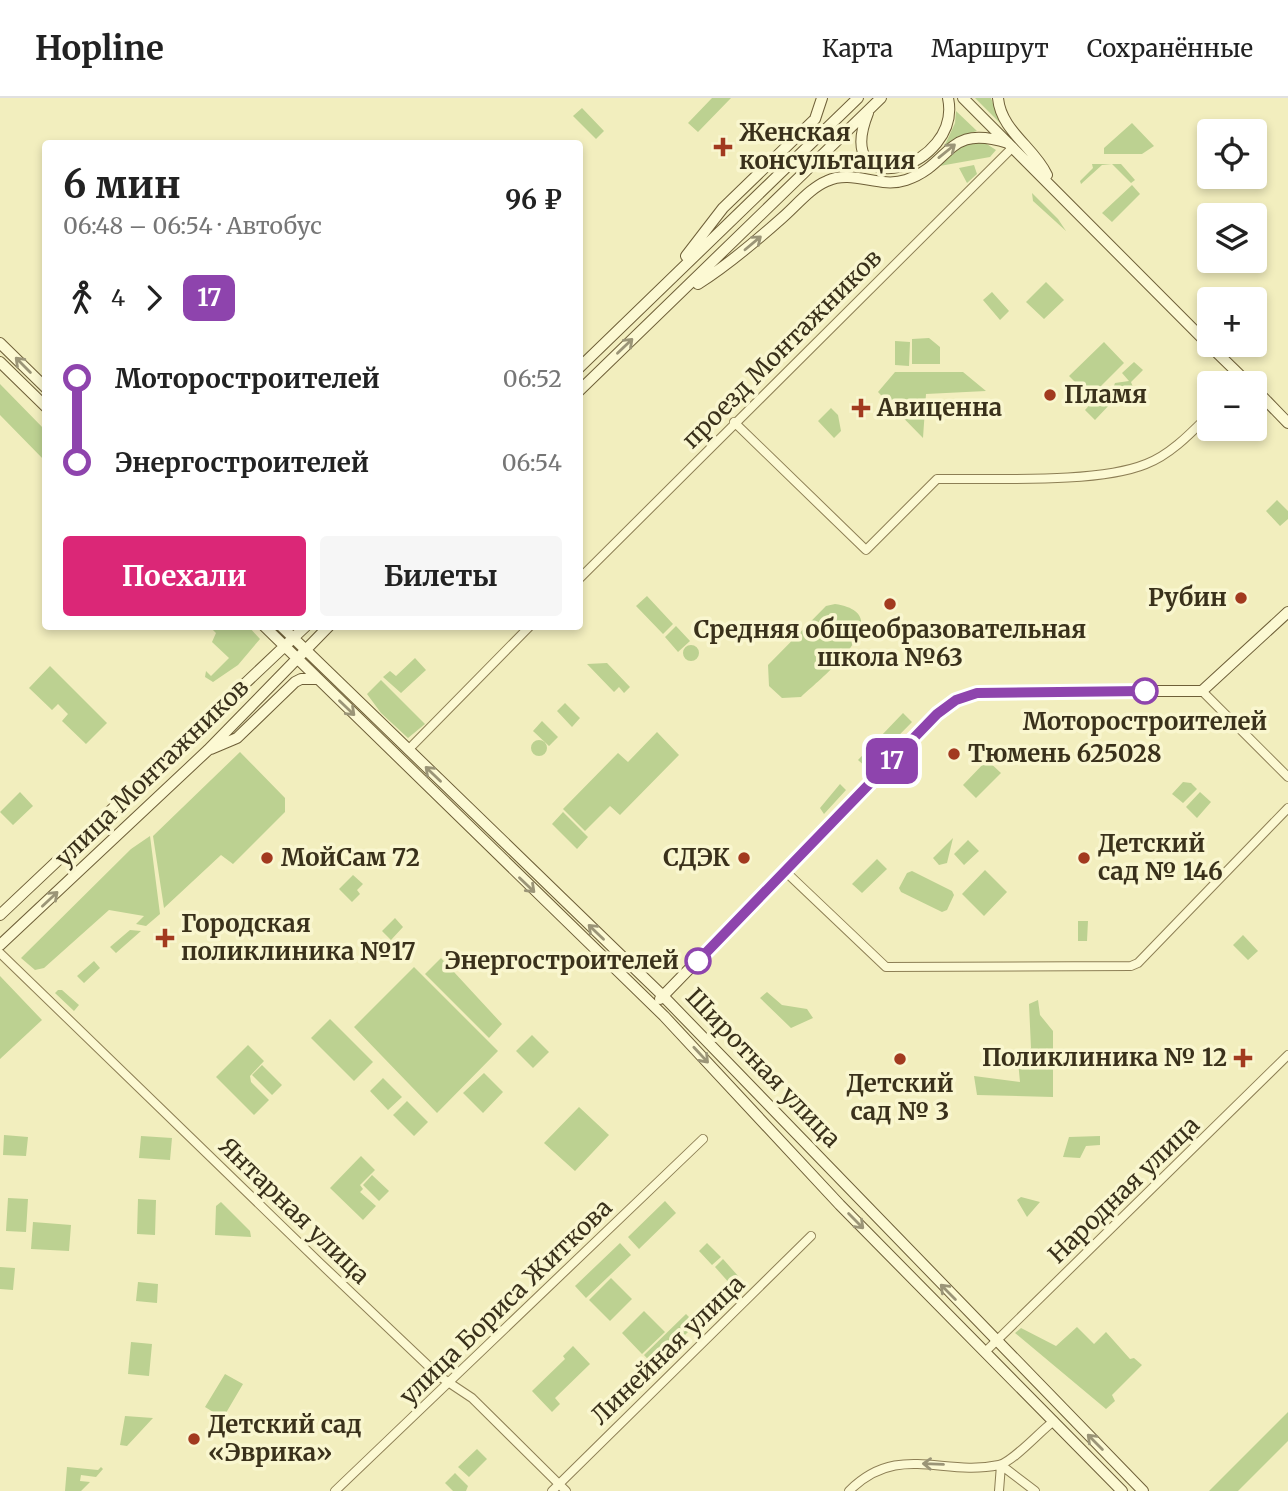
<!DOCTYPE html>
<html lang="ru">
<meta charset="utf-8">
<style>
:root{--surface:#fff;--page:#f6f6f6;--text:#222;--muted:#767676;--line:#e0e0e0;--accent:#db2777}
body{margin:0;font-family:Merriweather,serif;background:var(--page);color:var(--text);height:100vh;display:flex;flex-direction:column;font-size:26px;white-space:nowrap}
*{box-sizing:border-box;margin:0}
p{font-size:23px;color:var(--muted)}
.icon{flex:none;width:38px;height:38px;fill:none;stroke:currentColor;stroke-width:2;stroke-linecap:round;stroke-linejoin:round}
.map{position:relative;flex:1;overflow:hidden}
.panel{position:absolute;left:42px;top:42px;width:541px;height:490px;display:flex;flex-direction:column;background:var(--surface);border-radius:7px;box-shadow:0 4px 10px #0003}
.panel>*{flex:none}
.badge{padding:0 14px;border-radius:10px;font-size:24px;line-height:46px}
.fabs{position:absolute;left:1197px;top:21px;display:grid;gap:14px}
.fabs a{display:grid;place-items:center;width:70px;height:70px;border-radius:7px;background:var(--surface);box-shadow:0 4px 10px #0003;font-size:35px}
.map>.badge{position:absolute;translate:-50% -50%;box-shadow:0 0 0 4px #fff}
.legs{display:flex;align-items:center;gap:10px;height:77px;padding:0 21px;font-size:23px}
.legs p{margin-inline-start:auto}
.head{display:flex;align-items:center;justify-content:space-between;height:119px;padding:0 21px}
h1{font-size:38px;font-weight:700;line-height:52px}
.cta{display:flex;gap:14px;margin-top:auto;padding:14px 21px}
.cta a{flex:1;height:80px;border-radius:7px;background:var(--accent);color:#fff;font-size:28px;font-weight:700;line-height:80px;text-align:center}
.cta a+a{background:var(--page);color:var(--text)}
ul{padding:0 21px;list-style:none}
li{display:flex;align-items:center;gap:24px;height:84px;font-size:26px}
li i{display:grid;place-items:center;width:10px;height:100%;margin:0 9px;background:currentColor}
li i::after{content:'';width:18px;height:18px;margin:-9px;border:5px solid;border-radius:50%;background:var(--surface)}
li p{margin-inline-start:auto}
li:first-child i{background:linear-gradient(#0000 50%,currentColor 0)}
li:last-child i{background:linear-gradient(currentColor 50%,#0000 0)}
header{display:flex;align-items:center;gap:42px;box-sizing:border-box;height:98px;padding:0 35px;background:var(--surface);border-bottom:2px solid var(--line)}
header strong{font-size:33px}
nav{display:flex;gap:38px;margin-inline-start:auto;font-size:24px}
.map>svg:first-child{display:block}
.green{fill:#bcd191}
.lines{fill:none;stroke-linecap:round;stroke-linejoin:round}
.street-casing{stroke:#8d7f55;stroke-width:10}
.secondary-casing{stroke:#6e5f38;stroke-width:12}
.street{stroke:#fcf9d3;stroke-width:8}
.secondary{stroke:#fcf9d3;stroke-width:10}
.oneway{stroke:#9b9577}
.line-1-casing{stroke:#fff;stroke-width:16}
.line-1{stroke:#8e44ad;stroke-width:10}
.poi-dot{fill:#a23a1f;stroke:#f9f6cf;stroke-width:2.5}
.stop-1-dot{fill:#fff;stroke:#8e44ad;stroke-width:3.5}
.labels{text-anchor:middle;stroke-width:7;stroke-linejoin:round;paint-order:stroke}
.poi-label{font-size:24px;font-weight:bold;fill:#3a311b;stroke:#f9f6cf;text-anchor:start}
.street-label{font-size:24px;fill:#3a311b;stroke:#f9f6cf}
.stop-label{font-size:24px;font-weight:bold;fill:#3a311b;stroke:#f9f6cf}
</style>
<header>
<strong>Hopline</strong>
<nav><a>Карта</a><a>Маршрут</a><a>Сохранённые</a></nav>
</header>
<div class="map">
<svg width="1288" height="1393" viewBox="0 0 1288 1393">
<rect width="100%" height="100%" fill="#f2eebe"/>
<path class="green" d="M 712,0 L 731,0 L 698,34 L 688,25 Z
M 975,0 L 991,0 L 1001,26 Z
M 582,10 L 604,33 L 596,41 L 573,18 Z
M 956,13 L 977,33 L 957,39 L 944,49 L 955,25 Z
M 1132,25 L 1154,48 L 1142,56 L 1104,56 L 1104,50 Z
M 982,43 L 996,52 L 990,59 L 934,69 L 962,46 Z
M 1092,66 L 1121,66 L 1135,82 L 1131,85 L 1112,66 L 1102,67 L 1081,86 L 1080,83 L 1093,70 Z
M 974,67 L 977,76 L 967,85 L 959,70 Z
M 1132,87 L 1140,96 L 1112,124 L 1102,115 Z
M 1032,95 L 1058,121 L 1066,133 L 1033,103 Z
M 1046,184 L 1064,202 L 1044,221 L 1026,204 Z
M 992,194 L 1009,213 L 1000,222 L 983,202 Z
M 929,240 L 940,249 L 940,266 L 912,266 L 912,241 Z
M 895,243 L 910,244 L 909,268 L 895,267 Z
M 1104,244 L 1124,265 L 1090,299 L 1069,278 Z
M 1134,264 L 1143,272 L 1131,284 L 1135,294 L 1131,301 L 1123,305 L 1115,302 L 1112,293 L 1115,285 L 1129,283 L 1122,275 Z
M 895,274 L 963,274 L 986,293 L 926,296 L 923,340 L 878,294 Z
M 0,286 L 45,332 L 45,363 L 0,317 Z
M 1102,293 L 1113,303 L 1095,322 L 1085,312 Z
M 831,310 L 838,317 L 841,333 L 834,340 L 818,323 Z
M 1277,402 L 1288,413 L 1288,421 L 1280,428 L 1266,413 Z
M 647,498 L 673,526 L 663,536 L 636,508 Z
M 835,506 C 903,516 820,581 801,599 L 782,600 L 769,588 L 768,567 L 826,508 Z
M 676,528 L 690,543 L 678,554 L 665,539 Z
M 210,529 L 249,529 L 260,541 L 238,567 L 213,584 L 205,579 L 206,573 L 211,578 L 229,560 L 212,544 L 216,535 Z
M683 555a8 8 0 1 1 16 0a8 8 0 1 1-16 0Z
M 415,560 L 426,572 L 401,595 L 383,579 L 390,573 L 396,578 Z
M 607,565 L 630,589 L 624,595 L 619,589 L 614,594 L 587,566 Z
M 50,568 L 107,625 L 86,646 L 62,623 L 68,616 L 58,606 L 52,612 L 29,590 Z
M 381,582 L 425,626 L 408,640 L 381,615 L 367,596 Z
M 565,605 L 580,620 L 572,629 L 557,613 Z
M 903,615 L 912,624 L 867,670 L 858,662 Z
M 542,623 L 558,639 L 549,648 L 533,633 Z
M 657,634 L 679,657 L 620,717 L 610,708 L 585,733 L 563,711 L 618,655 L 628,664 Z
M531 650a8 8 0 1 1 16 0a8 8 0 1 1-16 0Z
M 240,654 L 285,700 L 285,714 L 233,766 L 221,757 L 164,810 L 153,738 Z
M 987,662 L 1001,675 L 976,700 L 963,687 Z
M 1183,684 L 1191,685 L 1197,691 L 1183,705 L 1172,696 Z
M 840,686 L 846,692 L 824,716 L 820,710 Z
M 20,694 L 33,708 L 13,727 L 0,714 Z
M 1200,694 L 1211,704 L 1197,720 L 1186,709 Z
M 563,714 L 588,739 L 577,751 L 552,726 Z
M 150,738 L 160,816 L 146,828 L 136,826 L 144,818 L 109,812 L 44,870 L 35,872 L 21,860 L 131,751 Z
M 953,740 L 947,765 L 939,767 L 933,760 Z
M 968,742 L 979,753 L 964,767 L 954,756 Z
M 877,761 L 887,771 L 862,795 L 852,786 Z
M 985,772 L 1007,794 L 984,818 L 962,796 Z
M 912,773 L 952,793 L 954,797 L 947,812 L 942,814 L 901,794 L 899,790 L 907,775 Z
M 353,777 L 363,786 L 357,792 L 360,796 L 352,804 L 339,791 Z
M 395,820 L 403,829 L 391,842 L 382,833 Z
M 1078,823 L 1088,823 L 1087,843 L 1078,843 Z
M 130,832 L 141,833 L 116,855 L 110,849 Z
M 1243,837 L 1258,853 L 1248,862 L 1233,847 Z
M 441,860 L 502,926 L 489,940 L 425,876 Z
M 94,863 L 100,870 L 84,885 L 77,878 Z
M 414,869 L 498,953 L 437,1015 L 354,929 Z
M 0,878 L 42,922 L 0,961 Z
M 58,892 L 62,892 L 79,907 L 74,913 L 55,895 Z
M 767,894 L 782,907 L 807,911 L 813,920 L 791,930 L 760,900 Z
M 1038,902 L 1040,917 L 1053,933 L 1053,999 L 977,997 L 974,978 L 1020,984 L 1018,963 L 1031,950 L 1029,906 Z
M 330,921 L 373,964 L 354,983 L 311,940 Z
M 532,937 L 549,954 L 533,970 L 516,953 Z
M 248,947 L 264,963 L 250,978 L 251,984 L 269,1002 L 254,1017 L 216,979 Z
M 262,967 L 282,987 L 272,997 L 252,977 Z
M 484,975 L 503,994 L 483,1015 L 463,995 Z
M 383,980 L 402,999 L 388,1012 L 370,993 Z
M 407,1003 L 428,1024 L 414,1038 L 393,1017 Z
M 579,1009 L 609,1037 L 575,1073 L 544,1045 Z
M 4,1037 L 28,1039 L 26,1058 L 3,1057 Z
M 141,1038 L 172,1040 L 170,1062 L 139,1060 Z
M 1100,1038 L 1100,1047 L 1086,1048 L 1080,1060 L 1063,1059 L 1069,1039 Z
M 361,1058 L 375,1072 L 360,1087 L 363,1091 L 360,1094 L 376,1108 L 363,1122 L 330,1090 Z
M 372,1077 L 389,1093 L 379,1103 L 363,1087 Z
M 1021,1099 L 1040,1104 L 1027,1119 L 1017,1102 Z
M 8,1100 L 28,1101 L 26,1134 L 6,1133 Z
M 138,1101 L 156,1102 L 155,1137 L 137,1136 Z
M 665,1103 L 676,1115 L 639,1151 L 628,1139 Z
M 221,1104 L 250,1133 L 251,1139 L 215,1137 L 216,1108 Z
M 33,1124 L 71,1127 L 69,1153 L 31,1151 Z
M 620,1145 L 631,1157 L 586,1200 L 575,1188 Z
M 707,1145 L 721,1159 L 712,1167 L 699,1153 Z
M 723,1161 L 739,1179 L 731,1187 L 715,1169 Z
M 0,1169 L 15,1170 L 13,1192 L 0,1191 Z
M 611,1180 L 632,1201 L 610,1223 L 589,1202 Z
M 138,1184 L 158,1186 L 157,1205 L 136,1203 Z
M 644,1213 L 665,1234 L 642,1256 L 622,1235 Z
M 686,1216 L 696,1226 L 654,1268 L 644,1257 Z
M 1077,1229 L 1094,1246 L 1106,1234 L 1130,1261 L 1134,1260 L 1142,1267 L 1112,1297 L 1115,1303 L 1106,1311 L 1015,1235 L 1021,1230 L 1056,1248 Z
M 131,1244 L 152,1246 L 149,1278 L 128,1276 Z
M 573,1248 L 590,1266 L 555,1300 L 560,1306 L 552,1314 L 532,1293 L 565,1261 L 563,1258 Z
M 225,1276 L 243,1286 L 223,1320 L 205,1309 Z
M 1288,1314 L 1288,1343 L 1238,1393 L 1209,1393 Z
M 125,1318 L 153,1320 L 127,1348 L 120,1347 Z
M 477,1351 L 487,1361 L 469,1379 L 458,1369 Z
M 67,1369 L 98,1372 L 101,1369 L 103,1371 L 96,1379 L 81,1377 L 80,1383 L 90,1384 L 81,1393 L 65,1393 Z
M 455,1375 L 468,1388 L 466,1393 L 453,1393 L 445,1385 Z"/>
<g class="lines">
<defs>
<path id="street" d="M 734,324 L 866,452 L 937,381 C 992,380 1097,386 1146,366 C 1170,357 1191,335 1209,317
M 579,481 L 1013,49
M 1202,593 L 1288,679
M 408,652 L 530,528
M 786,774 L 886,869 L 1131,868 L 1138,865 L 1288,710
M 0,855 L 321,1166 L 439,1278 L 472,1300 L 566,1393
M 986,1253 L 1288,957
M 1001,1367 L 1035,1393
M 335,1393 L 703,1041
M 552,1393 L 811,1138
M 849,1393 C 898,1344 942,1379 999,1367 C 1013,1364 1040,1333 1054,1323
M 999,1393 L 1001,1367"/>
<path id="secondary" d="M 963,0 L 1209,247
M 998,0 C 1001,33 1034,49 1047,77
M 868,15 C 831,108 963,70 948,0
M 686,158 L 723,110 L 815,21 L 822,0
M 698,186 C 728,167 755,144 782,120 C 796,108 810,90 827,83 C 853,71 879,91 906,82 C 953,66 945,25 1008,45
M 0,245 L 46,290
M 1209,247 L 1248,285
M 0,264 L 46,309
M 579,270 L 858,0
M 1255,291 L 1288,325
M 579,293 L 881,0
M 264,528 L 664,918 L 840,1107 L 1122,1393
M 281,528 L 663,898 L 1143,1393
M 211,651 L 237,640 L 295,584 L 301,581 L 317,581
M 0,817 L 306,528
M 0,847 L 208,652 L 329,528
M 660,901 L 937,616 C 958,598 977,595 1005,593 L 1202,593 L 1288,514"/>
</defs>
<use href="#street" class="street-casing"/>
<use href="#secondary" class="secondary-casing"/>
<use href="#street" class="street"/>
<use href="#secondary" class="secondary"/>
</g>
<defs><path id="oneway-shaft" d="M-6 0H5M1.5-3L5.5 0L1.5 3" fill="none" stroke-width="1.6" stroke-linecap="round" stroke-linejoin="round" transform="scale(1.75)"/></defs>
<g class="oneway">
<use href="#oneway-shaft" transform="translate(947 53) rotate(-39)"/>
<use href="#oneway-shaft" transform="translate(753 145) rotate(-40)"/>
<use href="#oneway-shaft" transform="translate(625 248) rotate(-44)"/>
<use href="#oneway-shaft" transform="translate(23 267) rotate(-135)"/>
<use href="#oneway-shaft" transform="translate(347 610) rotate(44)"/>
<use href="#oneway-shaft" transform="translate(433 676) rotate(-136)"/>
<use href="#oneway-shaft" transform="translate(527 787) rotate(44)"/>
<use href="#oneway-shaft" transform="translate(50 801) rotate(-43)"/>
<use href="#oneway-shaft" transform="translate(596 834) rotate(-136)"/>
<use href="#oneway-shaft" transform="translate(701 957) rotate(47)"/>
<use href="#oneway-shaft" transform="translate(856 1123) rotate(45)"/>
<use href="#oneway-shaft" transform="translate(948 1194) rotate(-135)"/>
<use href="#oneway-shaft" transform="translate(1095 1344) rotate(-135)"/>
<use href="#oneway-shaft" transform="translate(933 1366) rotate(-178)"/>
</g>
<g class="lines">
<defs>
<path id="line-1" d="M 698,863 L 937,616 L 956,602 L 977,595 L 1145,593"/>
</defs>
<use href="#line-1" class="line-1-casing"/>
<use href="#line-1" class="line-1"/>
</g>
<g class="poi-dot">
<path d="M719.5 38.5h7v7h7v7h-7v7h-7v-7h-7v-7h7z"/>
<circle cx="1050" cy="297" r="7"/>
<path d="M857.5 299.5h7v7h7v7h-7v7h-7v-7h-7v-7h7z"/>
<circle cx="1241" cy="500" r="7"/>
<circle cx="890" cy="506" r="7"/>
<circle cx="954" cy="656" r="7"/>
<circle cx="267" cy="760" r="7"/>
<circle cx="744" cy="760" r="7"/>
<circle cx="1084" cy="760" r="7"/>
<path d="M161.5 829.5h7v7h7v7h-7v7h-7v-7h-7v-7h7z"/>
<path d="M1239.5 949.5h7v7h7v7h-7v7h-7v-7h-7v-7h7z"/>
<circle cx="900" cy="961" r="7"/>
<circle cx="194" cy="1341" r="7"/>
</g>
<g class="stop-1-dot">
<circle cx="1145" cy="593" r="12"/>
<circle cx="698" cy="863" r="12"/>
</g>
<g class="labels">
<g class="poi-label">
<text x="739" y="43">Женская<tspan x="739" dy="28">консультация</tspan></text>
<text x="1064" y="305">Пламя</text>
<text x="877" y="318">Авиценна</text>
<text x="1227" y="508" text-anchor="end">Рубин</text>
<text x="890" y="540" text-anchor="middle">Средняя общеобразовательная<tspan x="890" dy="28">школа №63</tspan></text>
<text x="968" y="664">Тюмень 625028</text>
<text x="1098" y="754">Детский<tspan x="1098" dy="28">сад № 146</tspan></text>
<text x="281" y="768">МойСам 72</text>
<text x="730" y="768" text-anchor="end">СДЭК</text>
<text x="181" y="834">Городская<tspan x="181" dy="28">поликлиника №17</tspan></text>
<text x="1227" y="968" text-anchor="end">Поликлиника № 12</text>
<text x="900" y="994" text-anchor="middle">Детский<tspan x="900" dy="28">сад № 3</tspan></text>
<text x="208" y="1335">Детский сад<tspan x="208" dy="28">«Эврика»</tspan></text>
</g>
<g class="street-label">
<text transform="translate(782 251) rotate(-45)" y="8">проезд Монтажников</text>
<text transform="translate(152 675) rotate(-44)" y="8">улица Монтажников</text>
<text transform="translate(763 970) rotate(46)" y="8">Широтная улица</text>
<text transform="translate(1124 1092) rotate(-44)" y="8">Народная улица</text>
<text transform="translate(294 1113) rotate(44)" y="8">Янтарная улица</text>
<text transform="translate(506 1204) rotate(-44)" y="8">улица Бориса Житкова</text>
<text transform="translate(668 1252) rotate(-44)" y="8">Линейная улица</text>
</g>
<g class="stop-label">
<text x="1145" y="632">Моторостроителей</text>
<text x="679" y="871" text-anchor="end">Энергостроителей</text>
</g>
</g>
</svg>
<div class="fabs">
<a><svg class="icon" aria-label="locate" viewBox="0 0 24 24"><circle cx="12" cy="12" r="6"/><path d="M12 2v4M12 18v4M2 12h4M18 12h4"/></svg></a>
<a><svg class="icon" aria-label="layers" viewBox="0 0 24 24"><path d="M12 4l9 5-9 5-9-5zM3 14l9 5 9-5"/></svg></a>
<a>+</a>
<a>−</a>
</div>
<b class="badge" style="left:892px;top:663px;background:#8e44ad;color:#fff">17</b>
<section class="panel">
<div class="head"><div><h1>6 мин</h1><p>06:48 – 06:54 · Автобус</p></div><b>96 ₽</b></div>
<div class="legs"><svg class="icon" aria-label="walk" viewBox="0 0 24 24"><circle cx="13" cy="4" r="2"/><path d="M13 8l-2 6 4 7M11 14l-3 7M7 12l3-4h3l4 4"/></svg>4<svg class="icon" aria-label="forward" viewBox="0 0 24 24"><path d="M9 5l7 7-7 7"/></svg><b class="badge" style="background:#8e44ad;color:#fff">17</b></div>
<ul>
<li><i style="color:#8e44ad"></i><b>Моторостроителей</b><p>06:52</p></li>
<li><i style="color:#8e44ad"></i><b>Энергостроителей</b><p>06:54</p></li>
</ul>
<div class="cta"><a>Поехали</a><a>Билеты</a></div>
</section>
</div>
